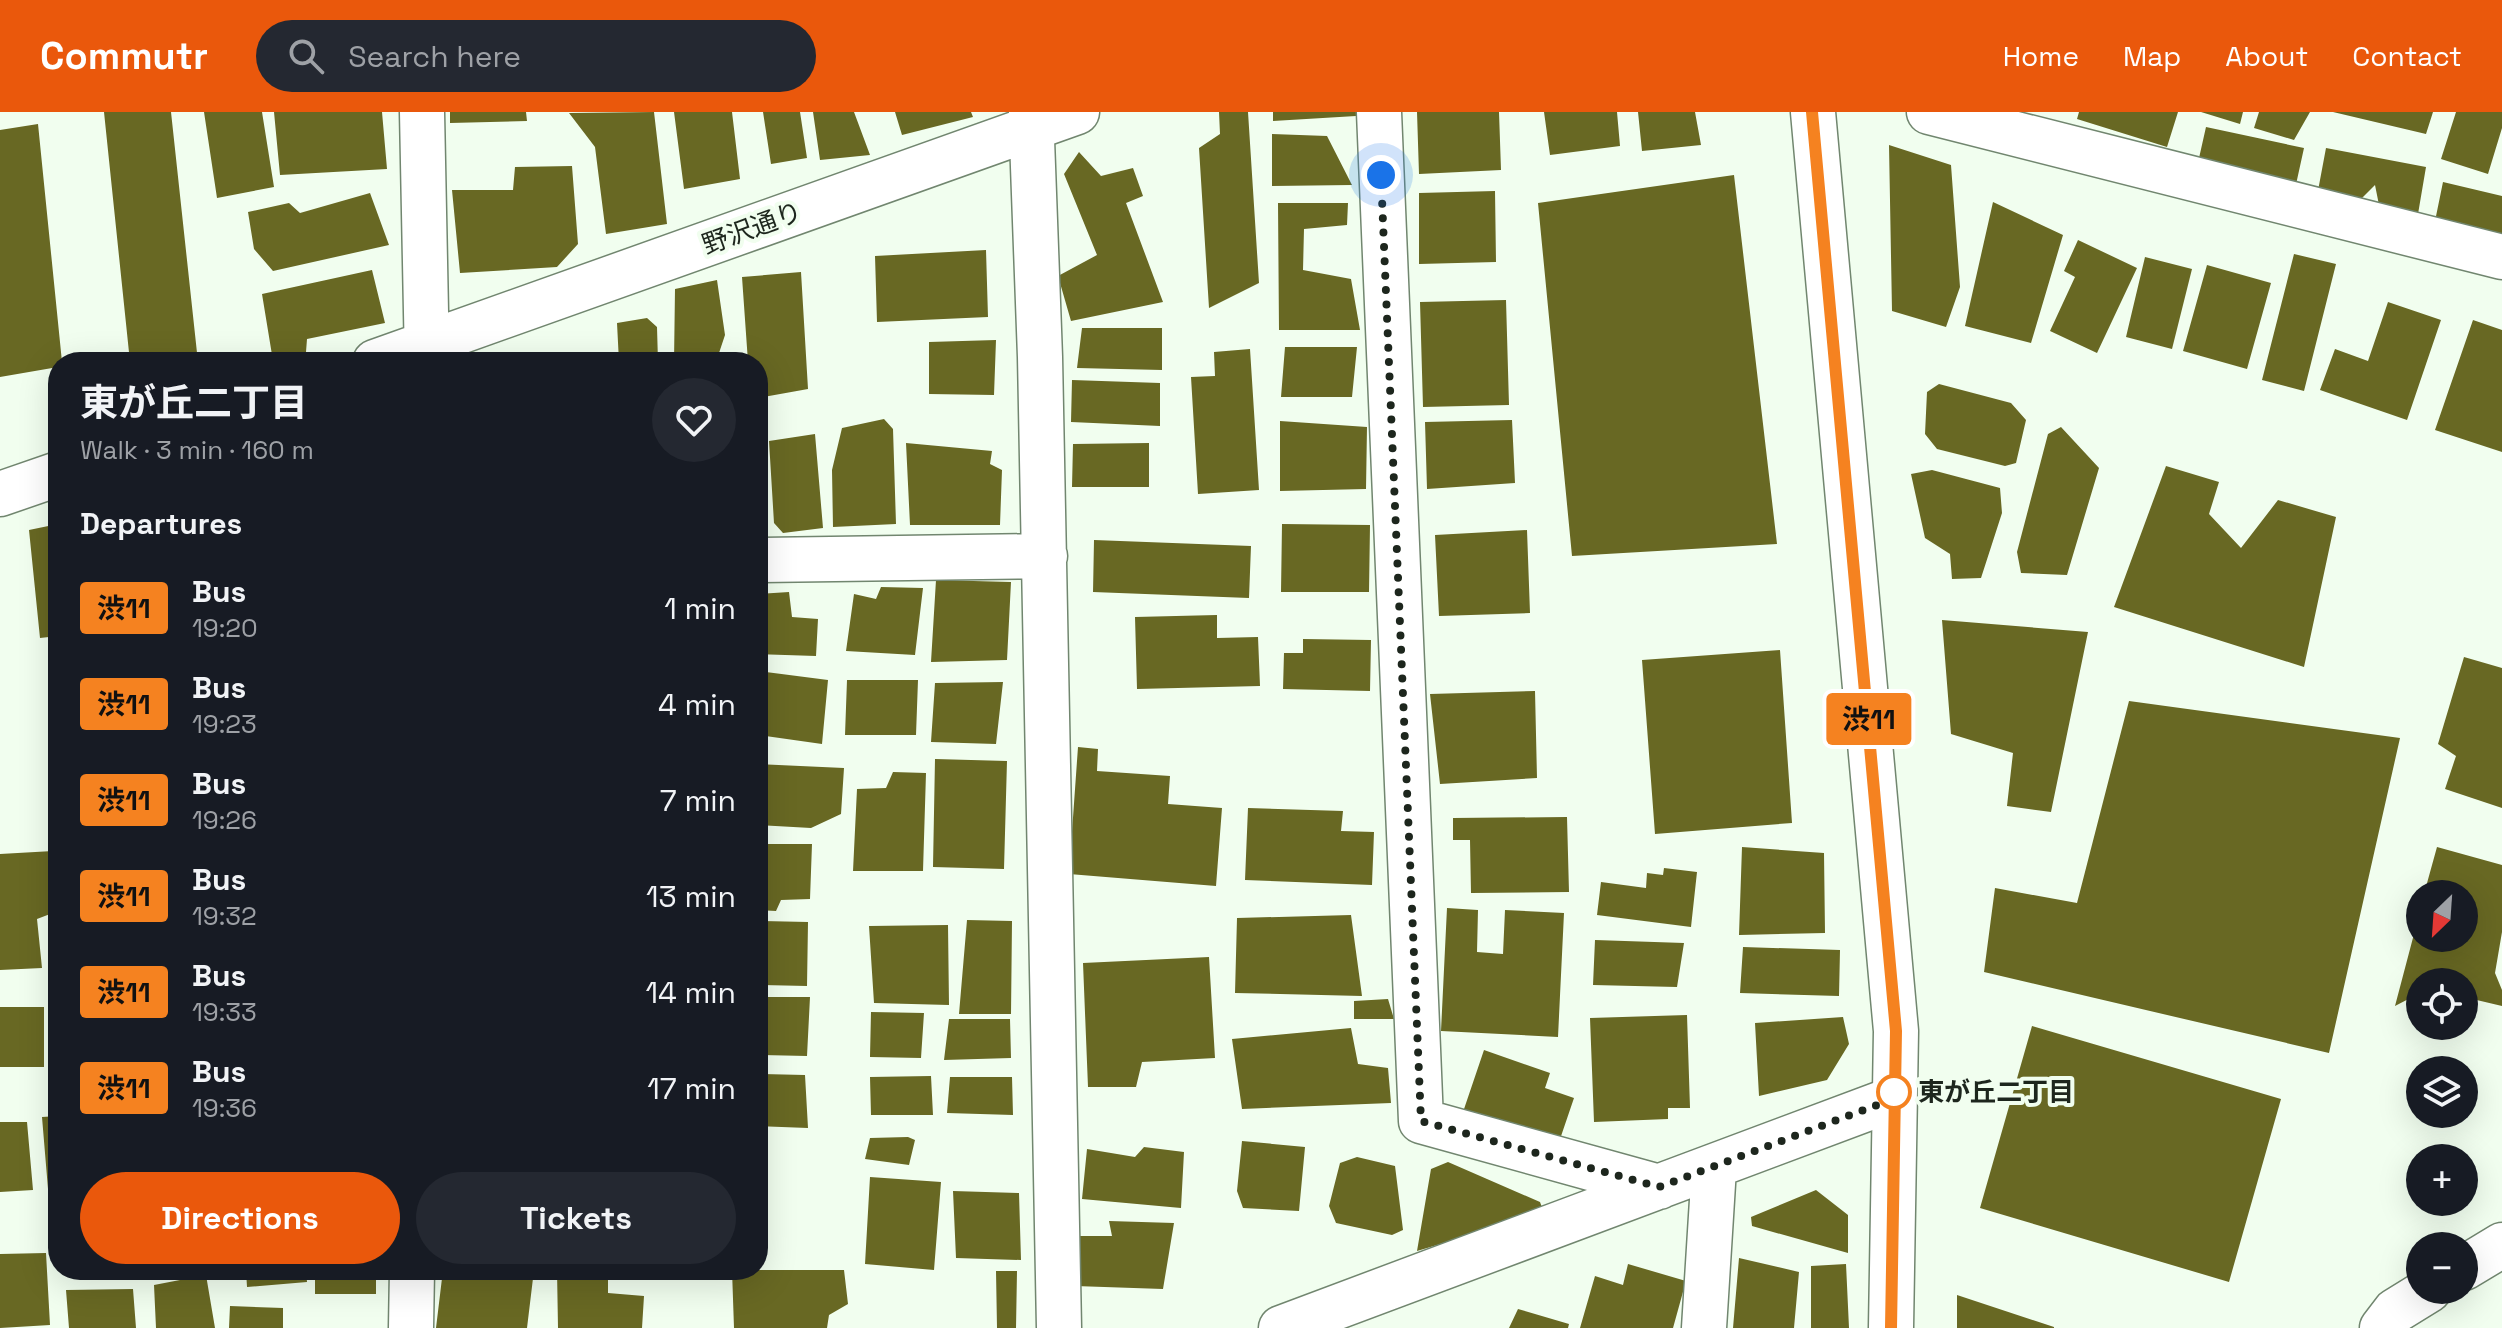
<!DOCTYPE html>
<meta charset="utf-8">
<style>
:root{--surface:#171b24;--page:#242831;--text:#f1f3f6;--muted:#9ea1a6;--accent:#ea580c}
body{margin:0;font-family:"Space Grotesk","Noto Sans JP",sans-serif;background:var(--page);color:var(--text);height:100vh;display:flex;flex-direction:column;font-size:30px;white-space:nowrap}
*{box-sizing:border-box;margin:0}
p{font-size:26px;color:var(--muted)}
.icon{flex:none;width:44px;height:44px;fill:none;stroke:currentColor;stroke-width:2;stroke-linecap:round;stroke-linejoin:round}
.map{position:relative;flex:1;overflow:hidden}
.drawer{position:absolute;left:48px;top:240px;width:720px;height:928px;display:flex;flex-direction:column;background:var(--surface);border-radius:32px;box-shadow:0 8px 32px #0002}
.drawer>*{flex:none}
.badge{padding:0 16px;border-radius:6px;font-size:28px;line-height:52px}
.needle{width:52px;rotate:205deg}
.tools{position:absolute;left:2406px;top:768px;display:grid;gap:16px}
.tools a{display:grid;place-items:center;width:72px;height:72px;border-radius:50%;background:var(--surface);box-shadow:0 8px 32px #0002;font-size:40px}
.you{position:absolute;width:40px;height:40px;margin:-20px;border:6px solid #fff;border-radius:50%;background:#1a73e8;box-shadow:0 0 0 12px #1a73e833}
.map>.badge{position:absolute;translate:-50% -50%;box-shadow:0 0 0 4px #fff}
h2{padding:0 32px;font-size:30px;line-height:72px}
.round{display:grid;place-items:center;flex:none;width:84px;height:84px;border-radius:42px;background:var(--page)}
.summary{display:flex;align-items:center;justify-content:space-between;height:136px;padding:0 32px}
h1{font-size:38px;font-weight:700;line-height:60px}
.action{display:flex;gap:16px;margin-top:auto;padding:16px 32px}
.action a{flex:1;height:92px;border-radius:48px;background:var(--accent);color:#fff;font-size:32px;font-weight:700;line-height:92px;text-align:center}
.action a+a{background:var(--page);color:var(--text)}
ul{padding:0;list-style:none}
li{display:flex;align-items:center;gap:24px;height:96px;padding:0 32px}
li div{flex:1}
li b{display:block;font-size:30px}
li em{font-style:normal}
li .badge{min-width:88px;font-weight:700;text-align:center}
header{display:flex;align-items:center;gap:48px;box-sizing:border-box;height:112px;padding:0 40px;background:var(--accent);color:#fff}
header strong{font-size:38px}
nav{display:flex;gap:44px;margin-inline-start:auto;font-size:28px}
.search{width:560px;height:72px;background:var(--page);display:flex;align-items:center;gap:20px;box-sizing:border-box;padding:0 28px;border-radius:44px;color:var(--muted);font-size:30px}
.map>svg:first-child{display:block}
.building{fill:#686823}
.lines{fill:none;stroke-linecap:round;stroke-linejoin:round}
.minor-casing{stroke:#71866f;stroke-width:47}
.major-casing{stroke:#71866f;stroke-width:47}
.minor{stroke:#fff;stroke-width:44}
.major{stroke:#fff;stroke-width:44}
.line-casing{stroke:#fff;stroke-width:18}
.line{stroke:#f58220;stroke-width:12}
.walk{stroke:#1d261d;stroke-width:8;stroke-dasharray:0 14.4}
.stop-dot{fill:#fff;stroke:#f58220;stroke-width:4}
.labels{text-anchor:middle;stroke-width:8;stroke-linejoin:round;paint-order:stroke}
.street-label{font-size:26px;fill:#1d261d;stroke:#f1feef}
.stop-label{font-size:26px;font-weight:bold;fill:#1d261d;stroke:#f1feef;text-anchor:start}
</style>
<header>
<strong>Commutr</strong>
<div class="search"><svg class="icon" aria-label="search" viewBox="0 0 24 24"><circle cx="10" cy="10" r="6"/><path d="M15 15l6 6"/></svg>Search here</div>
<nav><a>Home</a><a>Map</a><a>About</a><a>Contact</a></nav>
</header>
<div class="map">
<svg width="2502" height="1216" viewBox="0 0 2502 1216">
<rect width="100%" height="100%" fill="#f1feef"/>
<path class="building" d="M 104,0 L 171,0 L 198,250 L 130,250 Z
M 204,0 L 262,0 L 274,75 L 217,86 Z
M 274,0 L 382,0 L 387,57 L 280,63 Z
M 450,0 L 526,0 L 527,9 L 450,11 Z
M 654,0 L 667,112 L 606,122 L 595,35 L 569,1 Z
M 674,0 L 732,0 L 740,67 L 684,77 Z
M 763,0 L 800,0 L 807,46 L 771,52 Z
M 813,0 L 854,0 L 870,43 L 820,48 Z
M 895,0 L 971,0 L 973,5 L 902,23 Z
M 1219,0 L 1248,0 L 1259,171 L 1209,196 L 1199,36 L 1220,22 Z
M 1273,0 L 1356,0 L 1356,4 L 1273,9 Z
M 1417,0 L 1499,0 L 1501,58 L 1419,62 Z
M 1544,0 L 1617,0 L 1620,34 L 1550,43 Z
M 1638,0 L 1695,0 L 1701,33 L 1642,39 Z
M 2079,0 L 2178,0 L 2167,35 L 2077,7 Z
M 2201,0 L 2243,0 L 2240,12 Z
M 2259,0 L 2310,0 L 2294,28 L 2254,16 Z
M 2333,0 L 2433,0 L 2426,22 Z
M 2456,0 L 2502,0 L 2502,16 L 2488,62 L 2441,47 Z
M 38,12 L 62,250 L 58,250 L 58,255 L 0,265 L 0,18 Z
M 2206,15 L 2304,36 L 2295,77 L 2197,55 Z
M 1272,22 L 1327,24 L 1352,73 L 1272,74 Z
M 1889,33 L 1951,53 L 1960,175 L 1946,215 L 1892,199 Z
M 2326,36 L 2426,55 L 2418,102 L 2379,93 L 2375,73 L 2356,92 L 2317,84 Z
M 1079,40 L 1101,64 L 1133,56 L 1143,84 L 1126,91 L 1163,190 L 1071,209 L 1058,164 L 1097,143 L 1064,62 Z
M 572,54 L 578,132 L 557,155 L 460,161 L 452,78 L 513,78 L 515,55 Z
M 1734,63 L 1777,432 L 1572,444 L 1538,91 Z
M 2443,70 L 2502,84 L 2502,130 L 2434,114 Z
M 1495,79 L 1496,150 L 1419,152 L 1419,81 Z
M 370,81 L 389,133 L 273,159 L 254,137 L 248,100 L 289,91 L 300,101 Z
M 1993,90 L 2063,123 L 2031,231 L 1965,214 Z
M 1278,91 L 1348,91 L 1347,113 L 1304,117 L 1303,158 L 1351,167 L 1360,218 L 1279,218 Z
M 2078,128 L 2137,156 L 2097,241 L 2050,219 L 2075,165 L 2064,159 Z
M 986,138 L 988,205 L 877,210 L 875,144 Z
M 2294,142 L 2336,152 L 2304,279 L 2262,268 Z
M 2145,145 L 2192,157 L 2172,237 L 2126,225 Z
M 2207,153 L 2271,171 L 2247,257 L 2183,239 Z
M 372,158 L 385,211 L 307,227 L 306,240 L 273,249 L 262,182 Z
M 801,160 L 808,277 L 758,286 L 758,250 L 748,250 L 742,165 Z
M 717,168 L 725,223 L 716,250 L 674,250 L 675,177 Z
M 1506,188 L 1509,293 L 1423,295 L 1420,190 Z
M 2388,190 L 2441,208 L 2407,308 L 2320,278 L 2335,237 L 2368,249 Z
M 647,206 L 657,215 L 658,250 L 619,250 L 617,211 Z
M 2473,208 L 2502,218 L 2502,340 L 2435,318 Z
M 1082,216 L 1162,216 L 1162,258 L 1077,256 Z
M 996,228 L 994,283 L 929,282 L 929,230 Z
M 1285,235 L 1357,235 L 1352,285 L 1281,285 Z
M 1250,237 L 1259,378 L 1198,382 L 1191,265 L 1215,264 L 1214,240 Z
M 549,245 L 600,246 L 601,250 L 549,250 Z
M 1072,268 L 1160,271 L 1160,314 L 1071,310 Z
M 1939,272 L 2011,291 L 2026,308 L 2016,351 L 2005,354 L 1937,337 L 1925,322 L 1927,280 Z
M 884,307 L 893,317 L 896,412 L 833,415 L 832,358 L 842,316 Z
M 1512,308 L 1515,371 L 1427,377 L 1425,310 Z
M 1280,309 L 1367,315 L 1366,377 L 1280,379 Z
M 2061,315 L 2099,356 L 2067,463 L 2021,461 L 2017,440 L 2048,322 Z
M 815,322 L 823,416 L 783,421 L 774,411 L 769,329 Z
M 906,331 L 992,339 L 990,352 L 1002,358 L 1000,413 L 910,413 Z
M 1149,331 L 1149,375 L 1072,375 L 1073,332 Z
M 758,353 L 761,353 L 763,416 L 758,416 Z
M 2166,354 L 2219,370 L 2209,402 L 2241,436 L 2278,388 L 2336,405 L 2304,555 L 2114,495 Z
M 1932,358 L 2000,376 L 2002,401 L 1981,466 L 1952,467 L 1950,442 L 1925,426 L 1911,362 Z
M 58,412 L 58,524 L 40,526 L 29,418 Z
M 1282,412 L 1370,413 L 1369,480 L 1281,480 Z
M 1527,418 L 1530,501 L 1439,504 L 1435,423 Z
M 1094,428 L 1251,434 L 1249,486 L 1093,480 Z
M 936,468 L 1011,470 L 1007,548 L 931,550 Z
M 881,475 L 923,476 L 915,543 L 846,539 L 854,482 L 876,487 Z
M 789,480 L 792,505 L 818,507 L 816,544 L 758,542 L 758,482 Z
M 1217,503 L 1217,526 L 1258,525 L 1260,574 L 1137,577 L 1135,505 Z
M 1942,508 L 2088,520 L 2051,700 L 2007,694 L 2013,641 L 1951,622 Z
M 1303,527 L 1371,528 L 1370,579 L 1283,577 L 1284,541 L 1303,541 Z
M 1780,538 L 1792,711 L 1655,722 L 1642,548 Z
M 2464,545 L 2502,556 L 2502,696 L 2445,677 L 2456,644 L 2438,632 Z
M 758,559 L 828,568 L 822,632 L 758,623 Z
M 847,568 L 918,568 L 916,623 L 845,623 Z
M 1003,570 L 996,632 L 931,630 L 935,571 Z
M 1535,579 L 1537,666 L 1440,672 L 1430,582 Z
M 2129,589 L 2400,626 L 2329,941 L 1984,860 L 1995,776 L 2077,791 Z
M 1078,635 L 1098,637 L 1097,659 L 1170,664 L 1168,692 L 1222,696 L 1216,774 L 1069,762 Z
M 935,647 L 1007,649 L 1004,757 L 933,755 Z
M 758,652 L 844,656 L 841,702 L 811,716 L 758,713 Z
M 893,660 L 926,661 L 923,759 L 853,759 L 857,677 L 886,676 Z
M 1248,696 L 1343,699 L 1341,719 L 1374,720 L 1372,773 L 1245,768 Z
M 1567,705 L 1569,780 L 1471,781 L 1470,728 L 1453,728 L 1453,706 Z
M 758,732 L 812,732 L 810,787 L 781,788 L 776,799 L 758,798 Z
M 1742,735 L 1824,741 L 1825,821 L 1739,823 Z
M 2437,735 L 2502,753 L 2502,820 L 2495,861 L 2502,878 L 2502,894 L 2464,885 L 2464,870 L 2420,870 L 2420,881 L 2395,894 L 2419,803 L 2420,826 L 2464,826 L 2464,782 L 2424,782 Z
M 53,739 L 58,799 L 37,807 L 42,856 L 0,858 L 0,742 Z
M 1664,756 L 1697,760 L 1691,815 L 1597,803 L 1601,770 L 1646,776 L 1647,761 L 1663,763 Z
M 1447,796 L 1478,798 L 1477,840 L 1503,842 L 1505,798 L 1564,801 L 1558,925 L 1441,919 Z
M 1351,803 L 1362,884 L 1235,881 L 1237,806 Z
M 967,808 L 1012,809 L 1011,902 L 959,902 Z
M 758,809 L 808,810 L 807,874 L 758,873 Z
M 948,813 L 949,893 L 874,891 L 869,814 Z
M 1595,828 L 1684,831 L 1677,875 L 1593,873 Z
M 1743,835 L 1840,838 L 1839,884 L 1740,881 Z
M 1209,845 L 1215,946 L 1142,950 L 1136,975 L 1088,975 L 1083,851 Z
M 758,885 L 810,885 L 807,944 L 758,943 Z
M 1388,887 L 1394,907 L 1354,907 L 1354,889 Z
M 0,895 L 44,895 L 44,955 L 0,955 Z
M 871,900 L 924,901 L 921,946 L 870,945 Z
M 1687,903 L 1690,996 L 1668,996 L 1668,1007 L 1594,1010 L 1590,906 Z
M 1843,905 L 1849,932 L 1827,968 L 1759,984 L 1755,911 Z
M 949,907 L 1010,907 L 1011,946 L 944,948 Z
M 2032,914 L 2281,987 L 2229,1170 L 1980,1096 Z
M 1351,916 L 1358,952 L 1388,956 L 1391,991 L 1242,997 L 1232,927 Z
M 1484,938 L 1550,961 L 1545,976 L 1574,986 L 1558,1033 L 1463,1000 Z
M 758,962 L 805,963 L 808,1016 L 758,1014 Z
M 931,964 L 933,1003 L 871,1003 L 870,965 Z
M 950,965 L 1012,965 L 1013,1003 L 947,1001 Z
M 58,1004 L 58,1076 L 48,1077 L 42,1005 Z
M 0,1010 L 27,1010 L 33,1078 L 0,1080 Z
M 908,1025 L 915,1028 L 909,1053 L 865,1047 L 870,1026 Z
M 1242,1029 L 1305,1035 L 1299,1099 L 1243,1096 L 1237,1079 Z
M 1144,1035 L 1184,1040 L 1181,1096 L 1082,1087 L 1087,1037 L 1135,1045 Z
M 1357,1045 L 1395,1054 L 1403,1118 L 1392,1123 L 1336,1111 L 1329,1094 L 1340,1051 Z
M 1448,1050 L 1540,1090 L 1544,1101 L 1417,1139 L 1431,1057 Z
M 870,1065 L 941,1070 L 934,1158 L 865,1152 Z
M 1816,1078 L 1848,1103 L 1848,1141 L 1752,1114 L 1751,1105 Z
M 953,1079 L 1019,1081 L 1021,1148 L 956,1146 Z
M 1109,1109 L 1174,1111 L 1163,1177 L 1075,1174 L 1079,1124 L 1112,1124 Z
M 46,1141 L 50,1213 L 0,1216 L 0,1142 Z
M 1739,1146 L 1799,1160 L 1794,1216 L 1733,1216 Z
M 1628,1152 L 1686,1169 L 1673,1216 L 1580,1216 L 1595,1164 L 1623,1173 Z
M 1846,1152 L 1849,1216 L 1811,1216 L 1811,1154 Z
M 246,1158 L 306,1158 L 307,1170 L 247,1175 Z
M 315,1158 L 376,1158 L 376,1182 L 315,1182 Z
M 443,1158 L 534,1158 L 527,1216 L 436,1216 Z
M 557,1158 L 608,1158 L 608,1181 L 644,1184 L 642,1216 L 558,1216 Z
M 732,1158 L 844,1158 L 848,1192 L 829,1203 L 827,1216 L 734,1216 Z
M 996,1159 L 1017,1159 L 1016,1216 L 997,1216 Z
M 206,1163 L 215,1216 L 156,1216 L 154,1173 Z
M 133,1177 L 136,1216 L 69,1216 L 66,1178 Z
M 1957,1183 L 2054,1215 L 2054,1216 L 1957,1216 Z
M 230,1194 L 283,1196 L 283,1216 L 229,1216 Z
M 1518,1197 L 1569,1212 L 1568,1216 L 1509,1216 Z"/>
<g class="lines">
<defs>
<path id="minor" d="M 422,0 L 427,250
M 1031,0 L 1040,245 L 1059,1216
M 1379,0 L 1421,1009 L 1659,1075
M 1929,0 L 2502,145
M 375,250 L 1077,0
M 0,382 L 58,362
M 758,448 L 1045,444
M 2464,1156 L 2502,1133
M 411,1216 L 412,1158
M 1281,1216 L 1893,987
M 1704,1216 L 1714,1056
M 2382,1216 L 2395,1199 L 2429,1178"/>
<path id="major" d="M 1813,0 L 1896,919 L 1891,1216"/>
</defs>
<use href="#minor" class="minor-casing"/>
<use href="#major" class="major-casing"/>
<use href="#minor" class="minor"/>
<use href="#major" class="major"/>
</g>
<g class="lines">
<defs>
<path id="line" d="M 1812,0 L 1896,919 L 1891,1216"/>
</defs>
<use href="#line" class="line-casing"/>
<use href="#line" class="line"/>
<path class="walk" d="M 1381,63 L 1421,1009 L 1659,1075 L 1893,987 L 1894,980"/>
</g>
<circle class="stop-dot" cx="1894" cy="980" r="16"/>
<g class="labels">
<g class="street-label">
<text transform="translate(752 116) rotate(-20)" y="9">野沢通り</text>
</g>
<g class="stop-label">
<text x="1918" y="989">東が丘二丁目</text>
</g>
</g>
</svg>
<div class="tools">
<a><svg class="needle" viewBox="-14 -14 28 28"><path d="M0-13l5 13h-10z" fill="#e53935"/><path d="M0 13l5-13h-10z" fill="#9ea1a6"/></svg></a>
<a><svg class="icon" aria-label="locate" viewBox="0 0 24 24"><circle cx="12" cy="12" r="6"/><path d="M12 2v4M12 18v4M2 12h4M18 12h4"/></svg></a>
<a><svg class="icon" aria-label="layers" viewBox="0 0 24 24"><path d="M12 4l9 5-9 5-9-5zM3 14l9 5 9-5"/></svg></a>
<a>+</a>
<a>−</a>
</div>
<div class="you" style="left:1381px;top:63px"></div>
<b class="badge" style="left:1869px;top:607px;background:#f58220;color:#111">渋11</b>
<section class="drawer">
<div class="summary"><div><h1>東が丘二丁目</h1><p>Walk · 3 min · 160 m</p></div><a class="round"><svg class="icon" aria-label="heart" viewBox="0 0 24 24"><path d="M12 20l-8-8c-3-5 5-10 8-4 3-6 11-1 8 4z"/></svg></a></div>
<h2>Departures</h2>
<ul>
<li><span class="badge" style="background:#f58220;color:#111">渋11</span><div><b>Bus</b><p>19:20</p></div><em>1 min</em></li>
<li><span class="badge" style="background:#f58220;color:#111">渋11</span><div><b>Bus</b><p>19:23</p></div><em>4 min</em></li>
<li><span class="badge" style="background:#f58220;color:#111">渋11</span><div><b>Bus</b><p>19:26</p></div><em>7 min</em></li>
<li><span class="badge" style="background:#f58220;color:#111">渋11</span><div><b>Bus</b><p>19:32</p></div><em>13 min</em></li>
<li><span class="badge" style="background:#f58220;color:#111">渋11</span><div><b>Bus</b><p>19:33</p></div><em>14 min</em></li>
<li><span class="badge" style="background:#f58220;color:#111">渋11</span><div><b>Bus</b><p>19:36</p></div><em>17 min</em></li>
</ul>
<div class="action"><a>Directions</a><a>Tickets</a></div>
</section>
</div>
